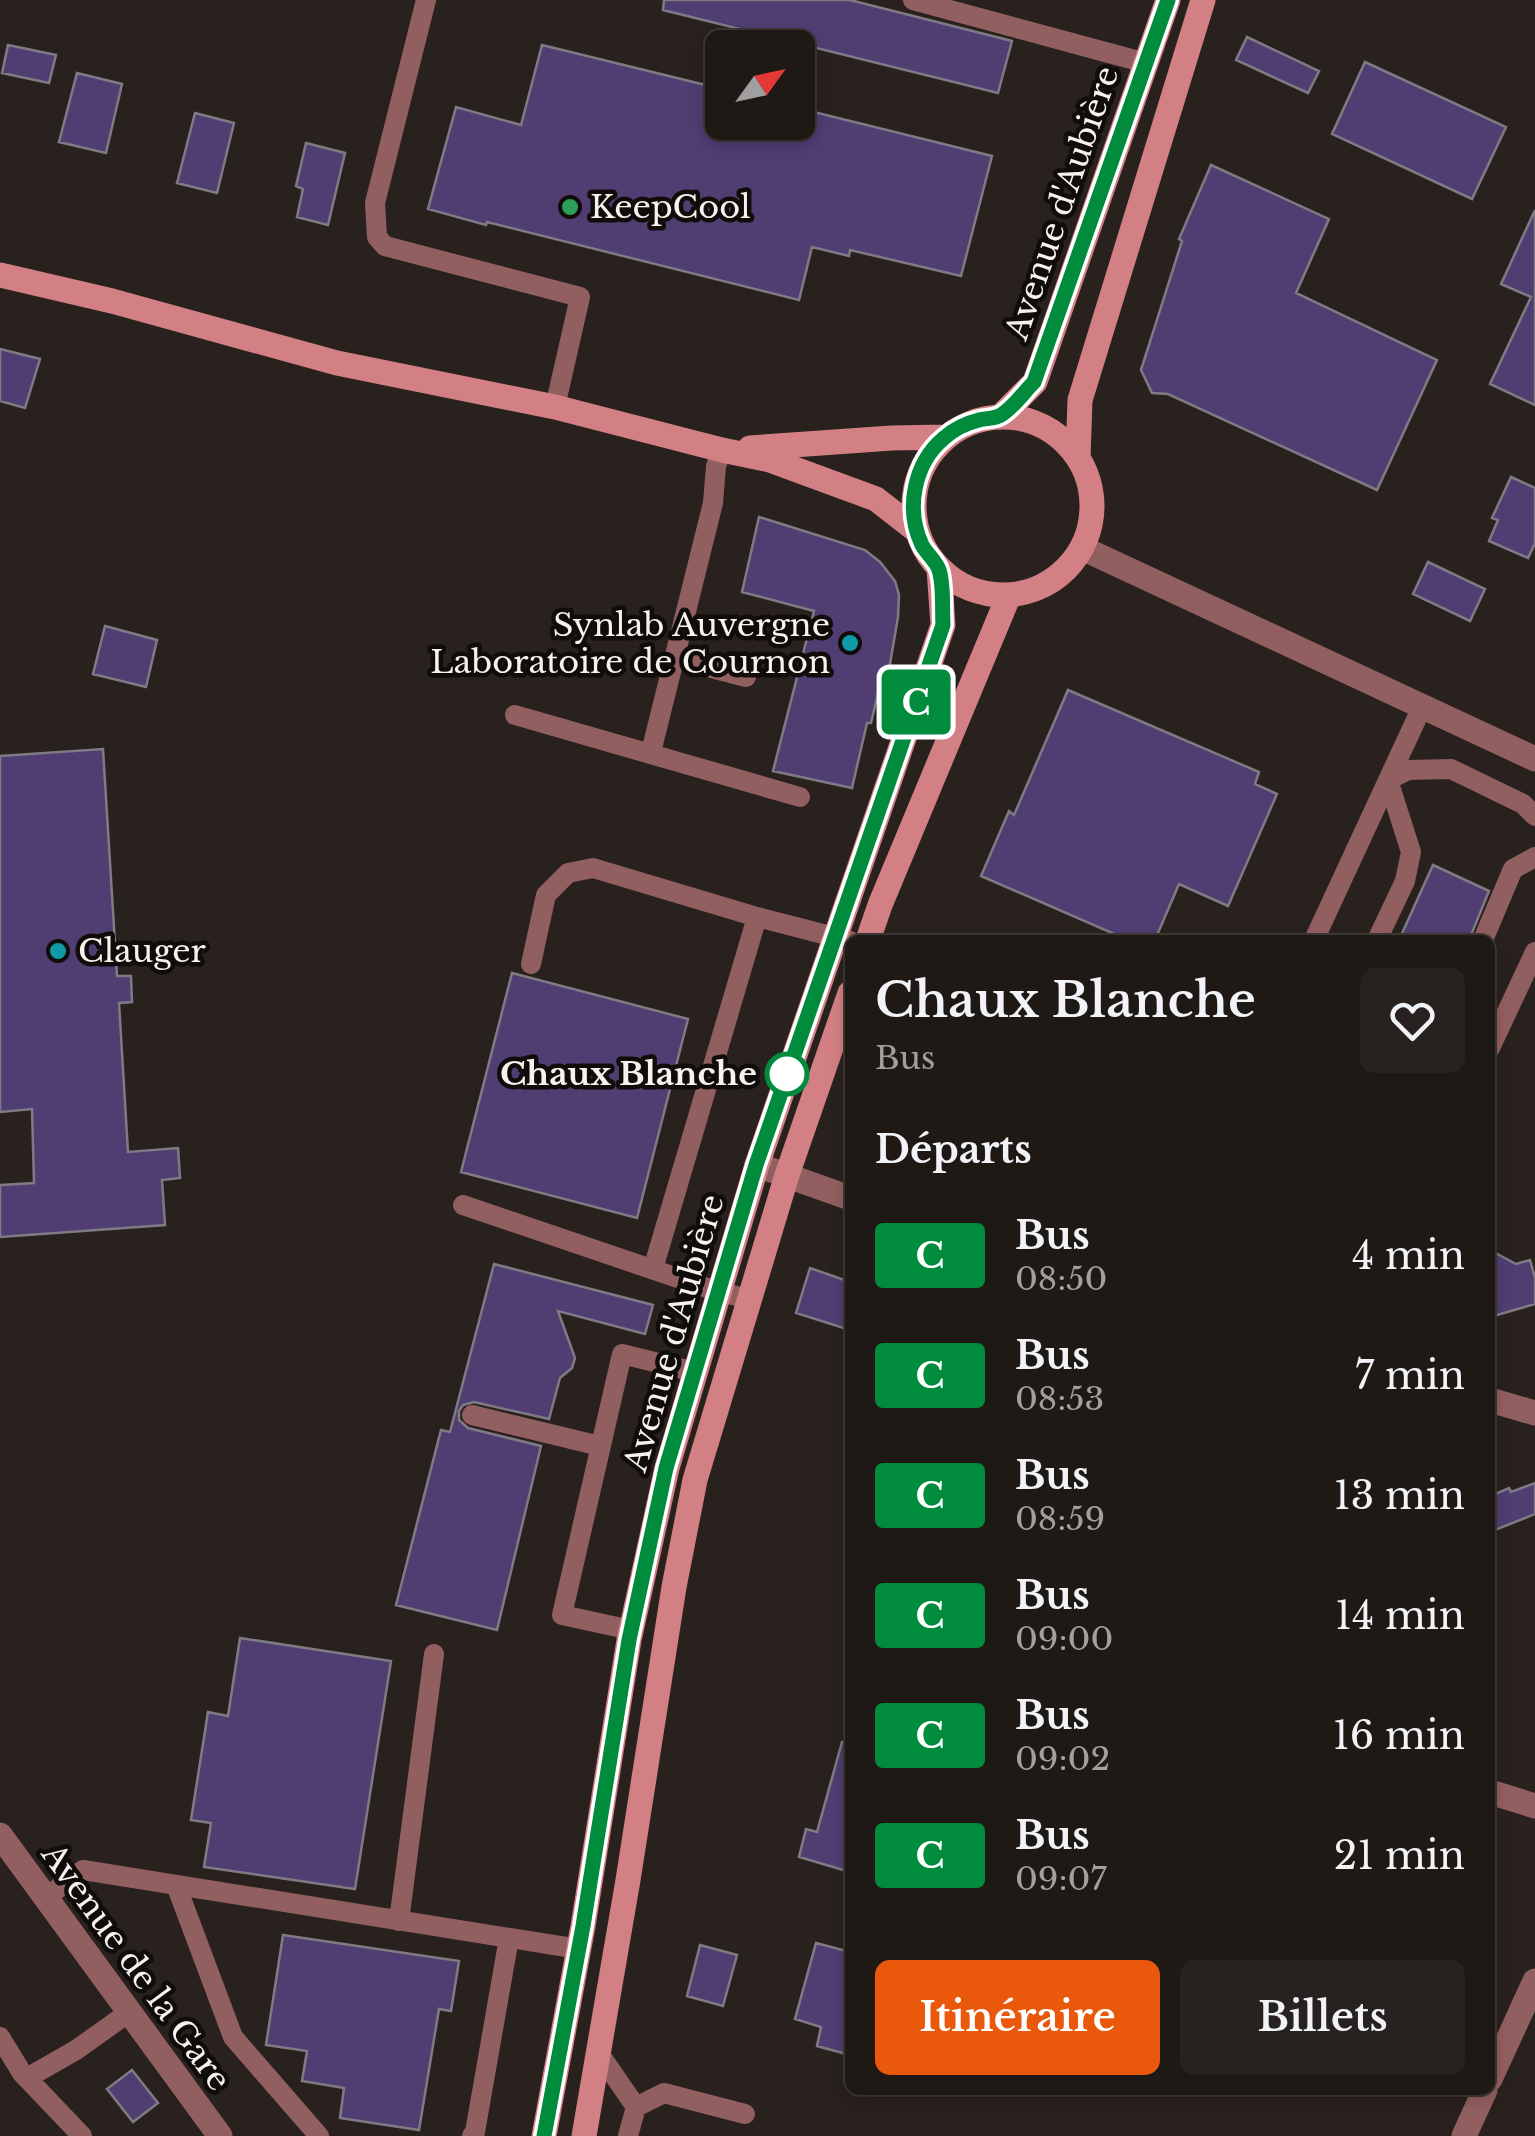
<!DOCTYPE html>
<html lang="fr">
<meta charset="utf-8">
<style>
:root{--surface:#1f1916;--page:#27221f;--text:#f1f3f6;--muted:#a1a0a1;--line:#3c3835;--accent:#ea580c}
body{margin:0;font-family:"Libre Baskerville",serif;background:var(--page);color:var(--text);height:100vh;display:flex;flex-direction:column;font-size:38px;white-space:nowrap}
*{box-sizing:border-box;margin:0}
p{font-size:32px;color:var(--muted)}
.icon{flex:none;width:55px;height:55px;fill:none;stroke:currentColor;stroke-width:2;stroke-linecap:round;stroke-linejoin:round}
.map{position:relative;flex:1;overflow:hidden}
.details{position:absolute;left:845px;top:935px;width:650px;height:1160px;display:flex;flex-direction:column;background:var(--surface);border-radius:15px;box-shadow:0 5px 15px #0003,0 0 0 2px var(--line)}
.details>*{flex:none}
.badge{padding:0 20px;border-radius:8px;font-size:35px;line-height:65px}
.needle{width:65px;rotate:57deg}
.controls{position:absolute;left:705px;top:30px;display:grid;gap:20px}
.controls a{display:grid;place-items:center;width:110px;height:110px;border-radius:15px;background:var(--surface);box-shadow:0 5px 15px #0003,0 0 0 2px var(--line);font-size:50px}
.map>.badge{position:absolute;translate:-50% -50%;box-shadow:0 0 0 5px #fff}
h2{padding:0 30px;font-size:38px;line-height:90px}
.round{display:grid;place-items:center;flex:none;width:105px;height:105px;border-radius:15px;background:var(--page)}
.headline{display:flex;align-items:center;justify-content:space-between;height:170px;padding:0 30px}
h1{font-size:48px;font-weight:600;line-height:75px}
.cta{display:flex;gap:20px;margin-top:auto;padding:20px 30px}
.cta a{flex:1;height:115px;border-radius:15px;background:var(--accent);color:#fff;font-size:40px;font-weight:600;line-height:115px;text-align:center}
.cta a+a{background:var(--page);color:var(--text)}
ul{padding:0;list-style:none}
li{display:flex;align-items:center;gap:30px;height:120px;padding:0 30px}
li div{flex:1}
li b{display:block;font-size:38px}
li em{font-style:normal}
li .badge{min-width:110px;font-weight:700;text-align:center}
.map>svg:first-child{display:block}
.building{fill:#503d72;stroke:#7e7b84;stroke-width:2.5}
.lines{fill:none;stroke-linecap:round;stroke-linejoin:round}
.lane{stroke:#925f60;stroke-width:20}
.street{stroke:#925f60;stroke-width:25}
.secondary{stroke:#d28083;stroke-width:25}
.line-casing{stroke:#fff;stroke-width:22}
.line{stroke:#008c3c;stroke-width:15}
.leisure-dot{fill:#2e9e5b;stroke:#0f0c0a;stroke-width:4}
.culture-dot{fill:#0f9aa8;stroke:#0f0c0a;stroke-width:4}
.stop-dot{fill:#fff;stroke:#008c3c;stroke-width:5}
.labels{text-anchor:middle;stroke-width:9;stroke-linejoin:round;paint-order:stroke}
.street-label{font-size:32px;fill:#f7f2ef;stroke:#0f0c0a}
.poi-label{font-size:32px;fill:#f7f2ef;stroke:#0f0c0a;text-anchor:start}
.stop-label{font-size:32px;font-weight:bold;fill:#f7f2ef;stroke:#0f0c0a;text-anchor:end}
</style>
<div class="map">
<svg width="1535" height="2136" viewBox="0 0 1535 2136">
<rect width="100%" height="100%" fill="#29211d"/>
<path class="building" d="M 664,0 L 850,0 L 1012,41 L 998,93 L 663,10 Z
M 1247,37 L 1319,71 L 1308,93 L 1236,60 Z
M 8,45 L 56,55 L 49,83 L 2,73 Z
M 542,45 L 722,89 L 722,122 L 798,122 L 798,108 L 992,156 L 961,276 L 850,250 L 849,256 L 812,247 L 799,300 L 487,222 L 486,225 L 428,209 L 456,107 L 521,125 Z
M 1365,62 L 1506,127 L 1472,199 L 1332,134 Z
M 77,73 L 122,84 L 106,153 L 59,142 Z
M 195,113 L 234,123 L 217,193 L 177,183 Z
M 306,143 L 345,153 L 328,225 L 297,217 L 303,189 L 296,186 Z
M 1211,165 L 1329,219 L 1296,293 L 1437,360 L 1377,490 L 1168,394 L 1152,393 L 1141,370 L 1182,241 L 1179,239 Z
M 1535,210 L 1535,405 L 1490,384 L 1531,297 L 1501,284 Z
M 0,349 L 40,359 L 25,408 L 0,401 Z
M 1511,477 L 1535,488 L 1535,543 L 1528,558 L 1489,541 L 1498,520 L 1492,518 Z
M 759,517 L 865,550 L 880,562 L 895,581 L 899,595 L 898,617 L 889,670 L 884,668 L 871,723 L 867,723 L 852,788 L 773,771 L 814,611 L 742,592 Z
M 1428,562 L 1485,589 L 1470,621 L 1413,594 Z
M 105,626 L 157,640 L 146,687 L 93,674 Z
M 1068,690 L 1259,772 L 1255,784 L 1277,794 L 1228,906 L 1179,884 L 1155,940 L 1128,940 L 981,876 L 1009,811 L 1014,815 Z
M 103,749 L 117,976 L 131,976 L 132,1002 L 119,1003 L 128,1152 L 178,1148 L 180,1178 L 162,1180 L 165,1225 L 0,1237 L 0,1185 L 34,1183 L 32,1109 L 0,1112 L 0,756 Z
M 1433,865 L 1489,891 L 1469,940 L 1399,940 Z
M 512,973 L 688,1019 L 637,1218 L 461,1172 Z
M 1490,1250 L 1516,1264 L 1530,1260 L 1535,1278 L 1535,1304 L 1490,1317 Z
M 494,1264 L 653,1305 L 645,1334 L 558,1311 L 575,1358 L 572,1368 L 560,1378 L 549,1419 L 474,1402 L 463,1405 L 459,1411 L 459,1420 L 468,1428 L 541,1446 L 497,1630 L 396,1605 L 441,1430 L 450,1432 Z
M 810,1268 L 850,1282 L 850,1330 L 796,1313 Z
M 1535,1483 L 1535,1514 L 1490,1532 L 1490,1496 L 1509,1488 L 1511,1492 Z
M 240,1638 L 391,1661 L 355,1889 L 204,1867 L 211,1823 L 191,1820 L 208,1712 L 228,1716 Z
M 842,1742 L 850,1743 L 850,1872 L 799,1857 L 806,1829 L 817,1832 Z
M 283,1935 L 459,1961 L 451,2011 L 439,2009 L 419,2130 L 340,2118 L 344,2088 L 302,2081 L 307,2051 L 266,2045 Z
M 816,1943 L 850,1952 L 850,2055 L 817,2046 L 821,2027 L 795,2019 Z
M 700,1945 L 737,1955 L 723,2006 L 687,1996 Z
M 132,2070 L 158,2103 L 133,2122 L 107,2089 Z"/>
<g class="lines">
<path class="lane" d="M 426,0 L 375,203 L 377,237 L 385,246 L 580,297 L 555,407
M 913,0 L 1146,63
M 673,658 L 746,677
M 515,715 L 800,797
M 651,752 L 713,503 L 716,466 L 722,450
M 757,917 L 850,941
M 1314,940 L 1422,707
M 1377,940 L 1405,881 L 1411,852 L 1388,780 L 1408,770 L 1451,769 L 1523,804 L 1535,816
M 1483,940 L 1513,869 L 1535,857
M 531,964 L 546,895 L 568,873 L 593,868 L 757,917 L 653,1269
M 1490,1048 L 1535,952
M 463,1205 L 719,1292 L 750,1299
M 472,1415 L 600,1446
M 631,1630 L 562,1615 L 622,1354 L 695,1372
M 176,1885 L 233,2037 L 319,2136
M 45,1898 L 83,1870 L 579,1949
M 399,1921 L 434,1654
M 0,2037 L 22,2073 L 82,2136
M 598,2052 L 636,2107 L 628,2136
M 27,2078 L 76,2050 L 128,2013
M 636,2107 L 664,2093 L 745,2114
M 472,2136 L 475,2132 L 509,1938"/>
<path class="street" d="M 1082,548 L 1535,759
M 757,1165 L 850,1198
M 1490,1400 L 1535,1413
M 1490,1792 L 1535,1806
M 0,1835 L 220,2136
M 1490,2079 L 1535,1981
M 1464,2136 L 1485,2090"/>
<path class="secondary" d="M 0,275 L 112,301 L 337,363 L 555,407 L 722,450 L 770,460 L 876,499 L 917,531
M914 506a89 89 0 1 1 178 0a89 89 0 1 1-178 0Z
M 1000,417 L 1035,382 L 1168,0
M 750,448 L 892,438 L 945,437
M 1078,458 L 1080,400 L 1203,0
M 868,940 L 880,905 L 1009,595
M 544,2136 L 583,1926 L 629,1640 L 667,1468 L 757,1165 L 943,625 L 939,569
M 584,2136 L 628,1880 L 674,1587 L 695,1480 L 787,1175 L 850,993"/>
</g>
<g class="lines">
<defs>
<path id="line" d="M 544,2136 L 583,1926 L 629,1640 L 666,1468 L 756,1165 L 943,625 C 942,610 944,584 939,570 C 937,562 926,553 922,545 C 905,509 914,463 944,438 C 954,429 967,423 979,420 C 986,418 995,419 1001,415 C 1013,408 1024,392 1034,382 L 1168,0"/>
</defs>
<use href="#line" class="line-casing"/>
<use href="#line" class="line"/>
</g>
<circle class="leisure-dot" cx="570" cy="207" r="10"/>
<g class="culture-dot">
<circle cx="850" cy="643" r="10"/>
<circle cx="58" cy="951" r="10"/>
</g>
<circle class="stop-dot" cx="787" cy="1074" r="20"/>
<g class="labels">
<g class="street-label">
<text transform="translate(1062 203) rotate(-71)" y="11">Avenue d'Aubière</text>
<text transform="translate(674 1333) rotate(-74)" y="11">Avenue d'Aubière</text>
<text transform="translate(136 1967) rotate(54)" y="11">Avenue de la Gare</text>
</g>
<g class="poi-label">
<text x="590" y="218">KeepCool</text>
<text x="830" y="636" text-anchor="end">Synlab Auvergne<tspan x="830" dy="37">Laboratoire de Cournon</tspan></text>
<text x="78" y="962">Clauger</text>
</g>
<g class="stop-label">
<text x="757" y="1085">Chaux Blanche</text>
</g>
</g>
</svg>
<div class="controls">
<a><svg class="needle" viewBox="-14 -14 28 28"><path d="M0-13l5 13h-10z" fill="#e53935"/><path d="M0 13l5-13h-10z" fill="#a1a0a1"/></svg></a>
</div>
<b class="badge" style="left:916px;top:702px;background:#008c3c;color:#fff">C</b>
<section class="details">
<div class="headline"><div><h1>Chaux Blanche</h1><p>Bus</p></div><a class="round"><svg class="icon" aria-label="heart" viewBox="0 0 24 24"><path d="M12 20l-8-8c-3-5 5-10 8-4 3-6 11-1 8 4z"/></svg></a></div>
<h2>Départs</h2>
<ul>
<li><span class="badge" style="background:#008c3c;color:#fff">C</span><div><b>Bus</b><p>08:50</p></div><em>4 min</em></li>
<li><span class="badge" style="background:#008c3c;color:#fff">C</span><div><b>Bus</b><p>08:53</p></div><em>7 min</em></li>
<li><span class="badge" style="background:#008c3c;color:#fff">C</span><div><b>Bus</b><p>08:59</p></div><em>13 min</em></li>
<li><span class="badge" style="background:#008c3c;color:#fff">C</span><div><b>Bus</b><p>09:00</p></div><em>14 min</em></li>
<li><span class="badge" style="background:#008c3c;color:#fff">C</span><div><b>Bus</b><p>09:02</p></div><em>16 min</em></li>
<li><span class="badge" style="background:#008c3c;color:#fff">C</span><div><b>Bus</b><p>09:07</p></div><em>21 min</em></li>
</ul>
<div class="cta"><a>Itinéraire</a><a>Billets</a></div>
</section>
</div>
